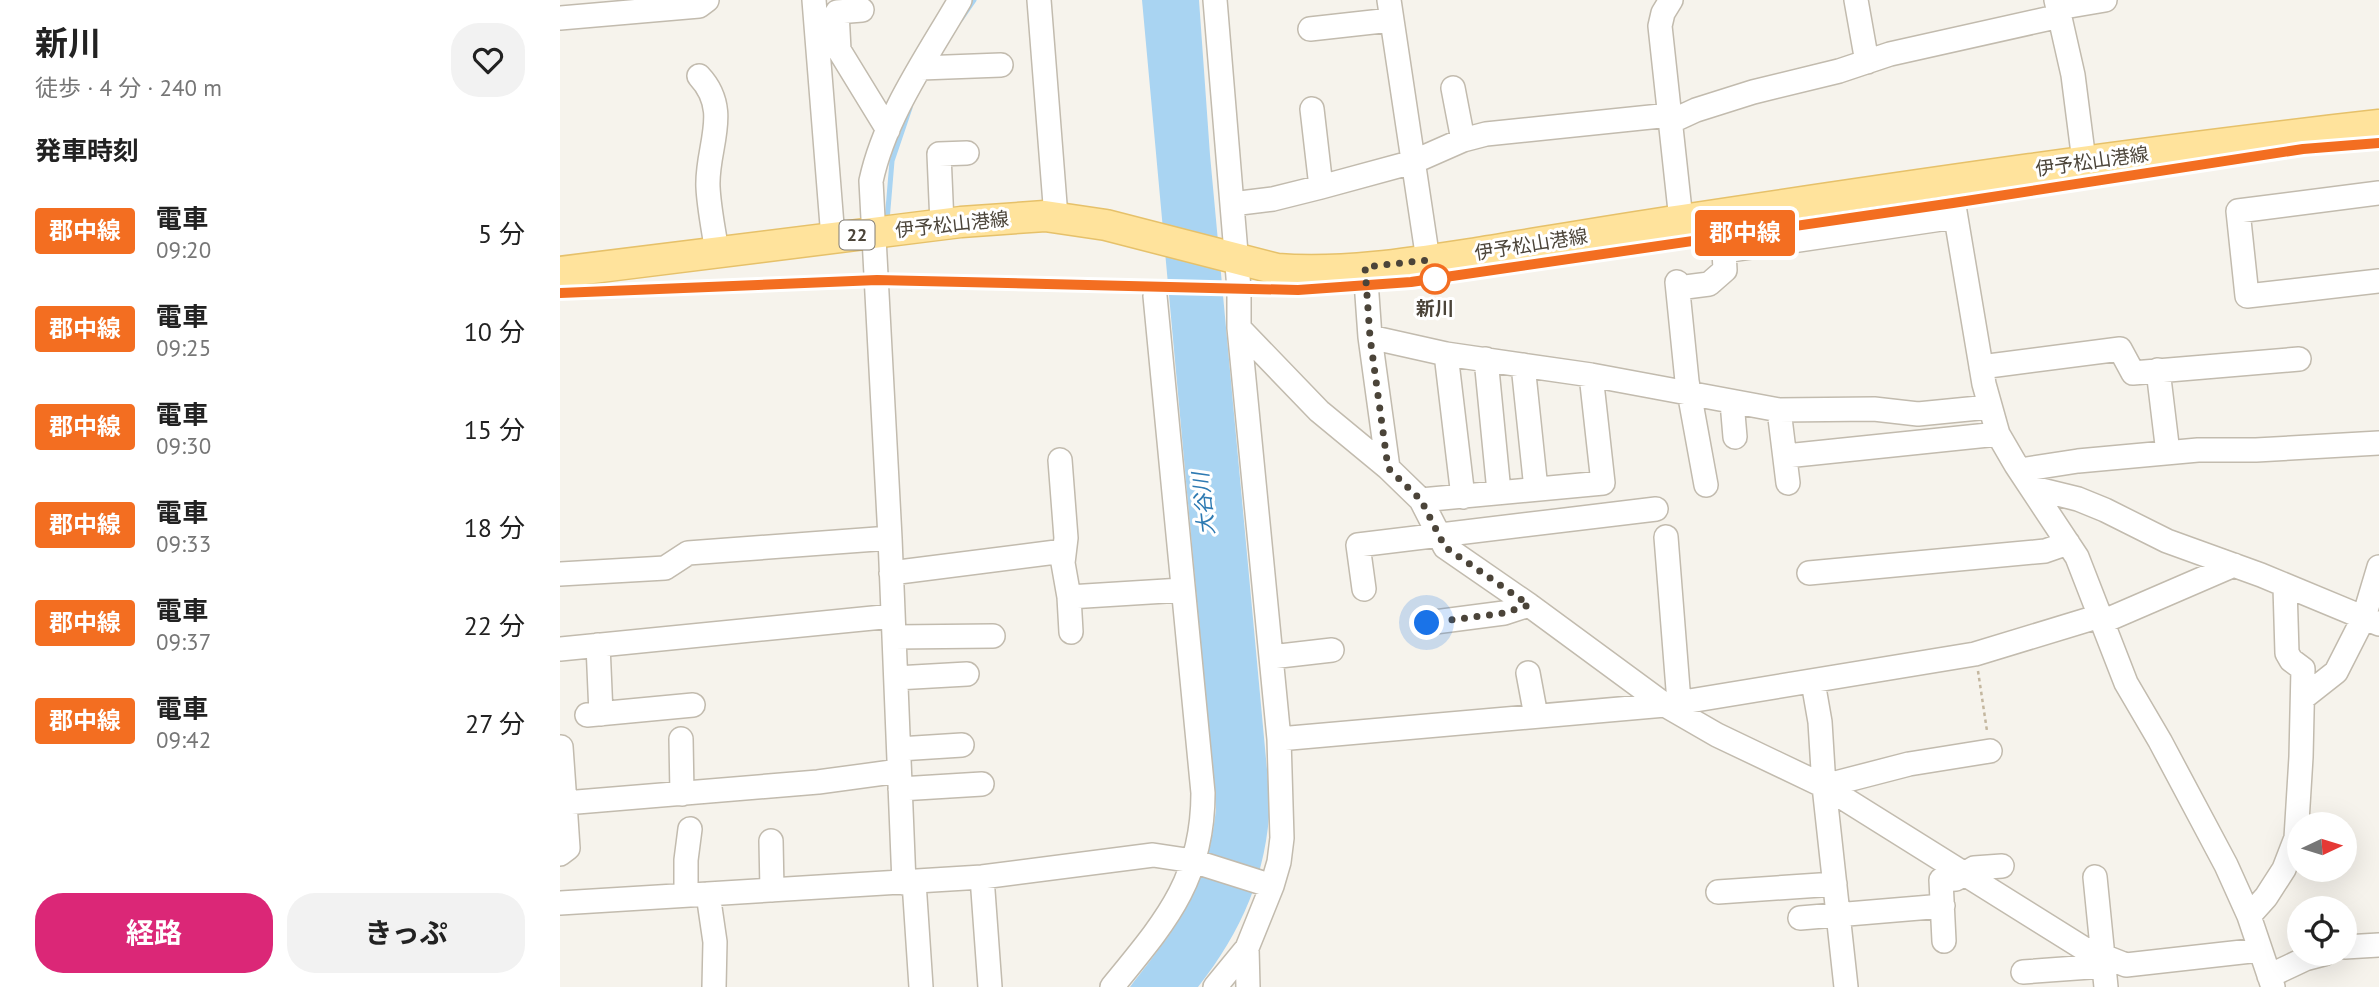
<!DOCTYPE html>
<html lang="ja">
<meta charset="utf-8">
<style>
:root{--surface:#fff;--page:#f2f2f2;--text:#222;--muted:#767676;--accent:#db2777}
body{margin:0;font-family:"PT Sans","Noto Sans JP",sans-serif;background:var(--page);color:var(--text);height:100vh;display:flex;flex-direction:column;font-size:26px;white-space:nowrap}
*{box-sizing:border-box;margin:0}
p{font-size:23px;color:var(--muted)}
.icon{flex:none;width:38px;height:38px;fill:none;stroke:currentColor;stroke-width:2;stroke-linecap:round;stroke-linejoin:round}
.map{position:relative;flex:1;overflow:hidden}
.side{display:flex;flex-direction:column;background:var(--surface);width:560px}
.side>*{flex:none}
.badge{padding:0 14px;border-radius:5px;font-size:24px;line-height:46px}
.needle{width:46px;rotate:86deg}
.buttons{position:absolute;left:1727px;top:812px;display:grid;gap:14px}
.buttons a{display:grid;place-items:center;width:70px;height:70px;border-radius:50%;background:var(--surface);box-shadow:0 7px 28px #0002;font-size:35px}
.you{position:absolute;width:35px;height:35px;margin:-18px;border:5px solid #fff;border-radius:50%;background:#1a73e8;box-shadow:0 0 0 10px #1a73e833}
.map>.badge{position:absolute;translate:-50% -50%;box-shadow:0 0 0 4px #fff}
h2{padding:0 35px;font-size:26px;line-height:63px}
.round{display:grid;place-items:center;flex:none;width:74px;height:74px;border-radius:28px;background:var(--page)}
.overview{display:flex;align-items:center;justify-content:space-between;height:119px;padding:0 35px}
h1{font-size:33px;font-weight:700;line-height:52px}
.button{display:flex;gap:14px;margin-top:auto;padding:14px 35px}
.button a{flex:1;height:80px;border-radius:28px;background:var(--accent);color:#fff;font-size:28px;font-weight:700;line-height:80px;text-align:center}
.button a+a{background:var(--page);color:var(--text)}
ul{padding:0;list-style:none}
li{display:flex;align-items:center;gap:21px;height:98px;padding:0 35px}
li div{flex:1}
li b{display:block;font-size:26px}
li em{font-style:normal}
li .badge{min-width:77px;font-weight:700;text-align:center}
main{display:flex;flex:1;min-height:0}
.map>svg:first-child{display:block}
.water{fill:#a9d4f2}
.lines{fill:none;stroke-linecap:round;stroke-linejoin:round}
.stream{stroke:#a9d4f2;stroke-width:5}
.minor-casing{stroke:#c2bbae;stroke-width:26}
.major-casing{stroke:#e6c16a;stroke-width:33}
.path{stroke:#c4b79f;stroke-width:2.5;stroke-dasharray:3.5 3.5;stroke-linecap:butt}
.minor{stroke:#fff;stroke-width:23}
.major{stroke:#ffe39c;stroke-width:30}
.rail-casing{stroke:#9a9a9a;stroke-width:8}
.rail{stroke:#fff;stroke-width:5;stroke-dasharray:16;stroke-linecap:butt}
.line-casing{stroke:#fff;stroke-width:16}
.line{stroke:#f36e21;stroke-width:10}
.walk{stroke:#4b4439;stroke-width:7;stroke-dasharray:0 12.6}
.stop-dot{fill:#fff;stroke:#f36e21;stroke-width:3.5}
.labels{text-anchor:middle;stroke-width:6;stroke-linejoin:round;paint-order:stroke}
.shield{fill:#fff;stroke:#817c74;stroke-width:2}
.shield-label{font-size:18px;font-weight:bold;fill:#4b4439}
.street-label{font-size:19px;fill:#4b4439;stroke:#fff}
.stop-label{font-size:19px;font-weight:bold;fill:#4b4439;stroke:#fff}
.water-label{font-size:21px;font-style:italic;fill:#2e7ab2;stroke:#fff}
</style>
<main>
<section class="side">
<div class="overview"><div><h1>新川</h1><p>徒歩 · 4 分 · 240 m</p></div><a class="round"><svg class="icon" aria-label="heart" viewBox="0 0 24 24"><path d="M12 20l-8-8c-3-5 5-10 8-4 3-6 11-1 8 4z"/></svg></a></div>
<h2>発車時刻</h2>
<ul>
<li><span class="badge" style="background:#f36e21;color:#fff">郡中線</span><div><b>電車</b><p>09:20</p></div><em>5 分</em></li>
<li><span class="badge" style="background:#f36e21;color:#fff">郡中線</span><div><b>電車</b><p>09:25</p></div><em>10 分</em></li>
<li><span class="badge" style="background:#f36e21;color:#fff">郡中線</span><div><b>電車</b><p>09:30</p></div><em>15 分</em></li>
<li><span class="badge" style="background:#f36e21;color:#fff">郡中線</span><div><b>電車</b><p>09:33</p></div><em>18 分</em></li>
<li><span class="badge" style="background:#f36e21;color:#fff">郡中線</span><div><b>電車</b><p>09:37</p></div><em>22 分</em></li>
<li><span class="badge" style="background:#f36e21;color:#fff">郡中線</span><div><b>電車</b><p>09:42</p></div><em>27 分</em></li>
</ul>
<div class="button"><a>経路</a><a>きっぷ</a></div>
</section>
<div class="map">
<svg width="1819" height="987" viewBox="0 0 1819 987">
<rect width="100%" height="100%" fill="#f6f3ec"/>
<path class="water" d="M 582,0 L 639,0 L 650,155 L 710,802 C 707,874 682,931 638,987 L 570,987 C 618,925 647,891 656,809 Z"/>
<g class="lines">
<path class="stream" d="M 401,19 L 414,0
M 327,221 L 332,161 L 350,108"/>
<defs>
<path id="minor" d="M 254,0 L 273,238
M 479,0 L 496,217
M 829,0 L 868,260
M 1111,0 L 1103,13 L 1100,26 L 1121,220
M 1296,0 L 1307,62
M 1496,0 L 1513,75 L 1524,161
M 1498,8 L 1545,0
M 302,10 L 277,12 L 279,50 L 328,130
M 0,18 L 139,6 L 147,0
M 750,29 L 831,20
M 361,68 L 441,65
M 139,76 C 172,111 146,147 148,187 C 149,209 154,231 157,253
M 893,88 L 903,140
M 752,109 L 761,187
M 1110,122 L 1136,110 L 1193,92 L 1279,71 L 1330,54 L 1500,16
M 1390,182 L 1424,384 L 1438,434 L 1456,465 L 1517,557 L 1566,683 L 1600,741 L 1666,865 L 1689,916 L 1713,987
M 1819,193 L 1678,211 L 1687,296 L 1819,281
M 672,204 L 713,199 L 761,187 L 853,162 L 903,140 L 926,134 L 1110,115
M 382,224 L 379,154 L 407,153
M 805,267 L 810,337 L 828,468
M 1117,282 L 1127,381 L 1146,485
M 1118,288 L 1149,284 L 1165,270 L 1164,251 L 1395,217
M 679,328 L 759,411 L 828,468 L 861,500 L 885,547 L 969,605 L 1105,705 L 1157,735 L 1264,786 L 1523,948 L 1566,965 L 1700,950
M 810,337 L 886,354 L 1031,375 L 1219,410 L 1314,409 L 1358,414 L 1429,407
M 886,354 L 903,497
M 926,359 L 939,492
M 963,365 L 976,489
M 1421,367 L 1560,349 L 1573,373 L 1739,359
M 1598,370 L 1608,453
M 1172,402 L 1175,437
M 1219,410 L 1228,483
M 1226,456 L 1438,434
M 500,460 L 506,538 L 503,563 L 509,597 L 511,632
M 1460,470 L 1518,461 L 1638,450 L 1696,450 L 1819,443
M 1473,488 L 1518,499 L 1545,510 L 1607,541 L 1701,575 L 1819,624
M 861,500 L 1043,483 L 1031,375
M 1106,537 L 1119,702
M 331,573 L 504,551
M 1249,573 L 1485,551 L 1508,543
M 0,574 L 105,568 L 128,553 L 330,538
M 804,589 L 798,545 L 1096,509
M 509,597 L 622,590
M 1542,622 L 1674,565
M 867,623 L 944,613 L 969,605
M 334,637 L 433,636
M 38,645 L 41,714
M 0,649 L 333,616
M 711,657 L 772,650
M 968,673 L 976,716
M 336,678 L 407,674
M 1253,682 L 1260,722 L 1264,786 L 1286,987
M 1743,698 L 1776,672 L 1804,617 L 1819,567
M 27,715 L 133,705
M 121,739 L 122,794
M 719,739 L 1105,705 L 1415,654 L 1540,616
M 1,747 L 5,803 L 258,782 L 339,771
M 339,749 L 402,745
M 1264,786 L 1349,764 L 1430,751
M 340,789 L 422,784
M 0,803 L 5,803 L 8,848 L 0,854
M 211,841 L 212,890
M 422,877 L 430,987
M 1535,877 L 1546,987
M 354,882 L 361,987
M 344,883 L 330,538 L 311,181 C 325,116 367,57 400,0
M 1158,892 L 1275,884
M 148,894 L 155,942 L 154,987
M 126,895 L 126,860 L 130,829
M 0,903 L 422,877 L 593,855 L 633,861 L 712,886
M 1689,916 L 1706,897 L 1724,869 L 1736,838 L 1741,757 L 1743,669 L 1731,660 L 1727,653 L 1725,587
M 1240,918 L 1383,906
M 1384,941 L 1381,880 L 1396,879 L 1414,868 L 1442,866
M 1785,947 L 1819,945
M 687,948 L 688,987
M 1463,972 L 1544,966
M 1709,976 L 1745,959 L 1764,954
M 552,987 C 604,923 643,881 643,793 L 595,296
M 655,987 L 687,948 L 712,886 L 719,862 L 722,838 L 719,739 L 679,328 L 679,289 L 655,0"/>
<path id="major" d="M 0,272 L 401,222 L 485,216 L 546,225 L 717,269 C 784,274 852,263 917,253 C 985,242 1053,230 1122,220 C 1354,185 1586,151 1819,125"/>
</defs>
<use href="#minor" class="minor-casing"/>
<use href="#major" class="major-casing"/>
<path class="path" d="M 1418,671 L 1427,731"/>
<use href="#minor" class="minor"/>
<use href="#major" class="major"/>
<defs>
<path id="rail" d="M 0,293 L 317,280 L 738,290 L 851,282 L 1393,203 L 1743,149 L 1819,143"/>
</defs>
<use href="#rail" class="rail-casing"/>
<use href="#rail" class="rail"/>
</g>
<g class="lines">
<defs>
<path id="line" d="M 0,293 L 317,280 L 738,290 L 851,282 L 1393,203 L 1743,149 L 1819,143"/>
</defs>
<use href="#line" class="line-casing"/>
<use href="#line" class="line"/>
<path class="walk" d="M 867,623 L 944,613 L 969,605 L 885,547 L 861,500 L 828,468 L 810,337 L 805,267 L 868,260 L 875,279"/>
</g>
<circle class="stop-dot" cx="875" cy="279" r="14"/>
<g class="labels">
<rect class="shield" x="279.5" y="220.5" width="35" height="29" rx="5"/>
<g class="shield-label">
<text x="297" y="241">22</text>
</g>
<g class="street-label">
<text transform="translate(1532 161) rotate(-8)" y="7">伊予松山港線</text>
<text transform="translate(392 224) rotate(-6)" y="7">伊予松山港線</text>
<text transform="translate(971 244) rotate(-9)" y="7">伊予松山港線</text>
</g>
<g class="stop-label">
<text x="875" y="315">新川</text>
</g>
<g class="water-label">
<text transform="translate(644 504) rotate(-96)" y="7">大谷川</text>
</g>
</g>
</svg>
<div class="buttons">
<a><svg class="needle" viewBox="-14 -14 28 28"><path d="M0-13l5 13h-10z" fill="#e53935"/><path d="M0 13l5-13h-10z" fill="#767676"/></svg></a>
<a><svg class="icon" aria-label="locate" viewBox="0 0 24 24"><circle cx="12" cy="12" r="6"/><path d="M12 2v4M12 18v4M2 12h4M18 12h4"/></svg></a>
</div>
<div class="you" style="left:867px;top:623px"></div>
<b class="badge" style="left:1185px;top:233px;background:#f36e21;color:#fff">郡中線</b>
</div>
</main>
